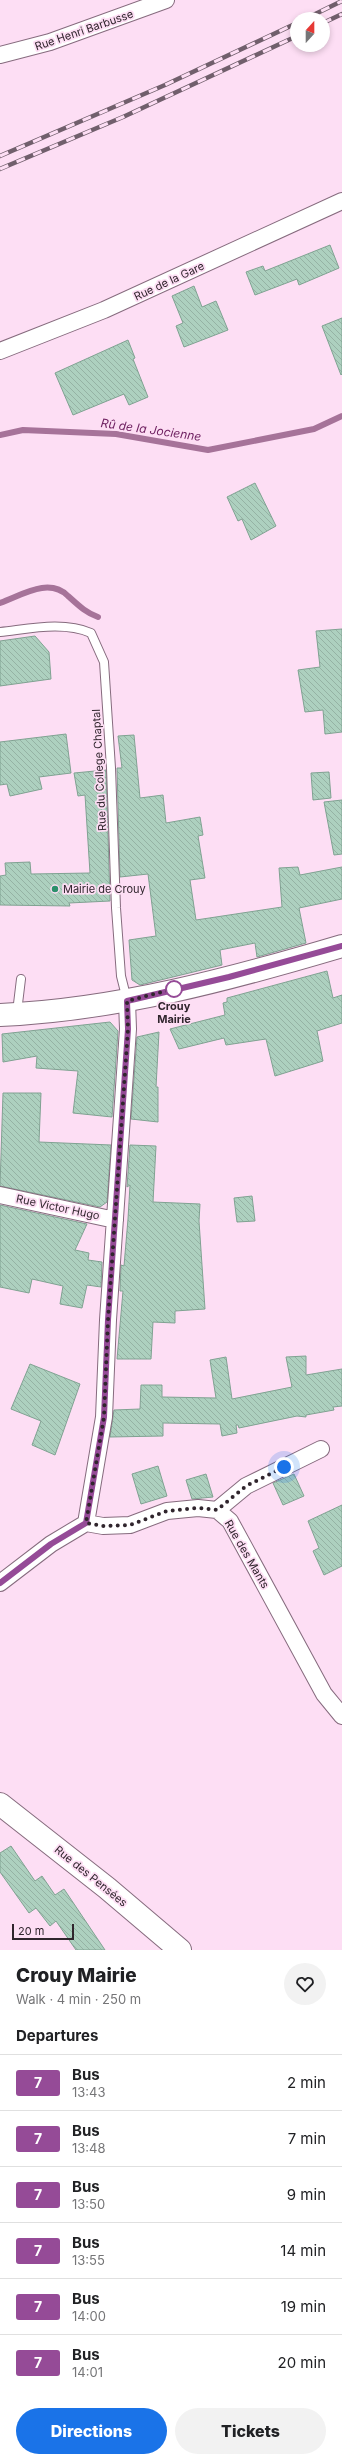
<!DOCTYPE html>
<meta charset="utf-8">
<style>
:root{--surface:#fff;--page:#f2f2f2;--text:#202124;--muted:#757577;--line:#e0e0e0;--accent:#1a73e8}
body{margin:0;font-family:Inter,sans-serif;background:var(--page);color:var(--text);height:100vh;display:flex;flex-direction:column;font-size:15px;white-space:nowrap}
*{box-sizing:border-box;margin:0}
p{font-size:13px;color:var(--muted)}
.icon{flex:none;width:22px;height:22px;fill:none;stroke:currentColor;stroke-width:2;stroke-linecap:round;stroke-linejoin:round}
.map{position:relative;height:1950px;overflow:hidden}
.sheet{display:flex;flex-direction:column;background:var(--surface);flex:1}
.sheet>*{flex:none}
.badge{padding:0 8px;border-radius:3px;font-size:14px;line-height:26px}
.needle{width:26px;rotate:21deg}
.buttons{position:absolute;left:290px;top:12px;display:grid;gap:8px}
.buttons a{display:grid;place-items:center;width:40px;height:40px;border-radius:50%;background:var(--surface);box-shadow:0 2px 6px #0003;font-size:20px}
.scale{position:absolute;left:12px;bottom:10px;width:62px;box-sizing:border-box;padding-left:4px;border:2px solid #30252d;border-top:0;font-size:11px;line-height:14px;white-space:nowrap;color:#30252d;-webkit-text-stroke:3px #fddef4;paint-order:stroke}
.you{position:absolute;width:20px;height:20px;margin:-10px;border:3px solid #fff;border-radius:50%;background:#1a73e8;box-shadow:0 0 0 6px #1a73e833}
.map>.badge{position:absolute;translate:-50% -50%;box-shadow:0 0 0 2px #fff}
h2{padding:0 16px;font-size:15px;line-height:36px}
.round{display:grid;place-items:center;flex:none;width:42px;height:42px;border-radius:21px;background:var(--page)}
.headline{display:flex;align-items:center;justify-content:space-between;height:68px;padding:0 16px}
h1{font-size:19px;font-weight:800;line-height:30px}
.cta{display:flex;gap:8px;margin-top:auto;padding:8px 16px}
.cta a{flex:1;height:46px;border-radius:24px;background:var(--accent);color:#fff;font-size:16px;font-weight:800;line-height:46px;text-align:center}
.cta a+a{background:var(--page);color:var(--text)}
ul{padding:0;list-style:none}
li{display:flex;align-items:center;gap:12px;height:56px;padding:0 16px;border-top:1px solid var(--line)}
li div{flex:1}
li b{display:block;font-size:15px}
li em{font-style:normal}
li .badge{min-width:44px;font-weight:700;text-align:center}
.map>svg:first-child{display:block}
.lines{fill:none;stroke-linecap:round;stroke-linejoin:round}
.stream{stroke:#a67399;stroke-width:6}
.building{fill:url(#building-back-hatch);stroke:#80a292}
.lane-casing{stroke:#866b7e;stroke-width:10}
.street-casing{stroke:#866b7e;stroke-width:18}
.secondary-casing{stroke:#866b7e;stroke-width:24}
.lane{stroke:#fff;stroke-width:8}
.street{stroke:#fff;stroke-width:16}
.secondary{stroke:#fff;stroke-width:22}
.rail-casing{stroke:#715f6c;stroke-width:4.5}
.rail{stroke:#fddef4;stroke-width:3;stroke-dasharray:9;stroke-linecap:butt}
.line-casing{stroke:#fff;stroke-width:9}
.line{stroke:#954b97;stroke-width:6}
.walk{stroke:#30252d;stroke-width:4;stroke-dasharray:0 7.2}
.poi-dot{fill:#2b906b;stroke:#fddef4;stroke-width:1.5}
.stop-dot{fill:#fff;stroke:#954b97;stroke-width:2}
.labels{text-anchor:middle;stroke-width:3.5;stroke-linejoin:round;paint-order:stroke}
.street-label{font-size:11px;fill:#30252d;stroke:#fddef4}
.poi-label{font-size:11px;fill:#30252d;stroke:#fddef4;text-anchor:start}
.stop-label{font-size:11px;font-weight:bold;fill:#30252d;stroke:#fddef4}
.water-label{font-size:12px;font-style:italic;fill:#6f2161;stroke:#fddef4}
</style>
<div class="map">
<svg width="342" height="1950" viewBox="0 0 342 1950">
<defs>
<pattern id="building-back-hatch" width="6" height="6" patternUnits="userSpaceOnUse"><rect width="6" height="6" fill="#add0bf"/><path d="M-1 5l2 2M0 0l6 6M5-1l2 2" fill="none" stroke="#95b2a4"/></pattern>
</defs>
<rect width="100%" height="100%" fill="#fddef4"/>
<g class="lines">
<path class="stream" d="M 0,435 L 23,430 L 116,434 L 208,450 L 314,429 L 342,416
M 0,603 C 22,595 49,577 68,596 C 78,605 86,613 98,617"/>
</g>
<path class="building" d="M 330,245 L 339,268 L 299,285 L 297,279 L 255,295 L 246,272 L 263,266 L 265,271 Z
M 194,286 L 202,307 L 216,301 L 228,330 L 184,347 L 176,326 L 183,323 L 172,296 Z
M 342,318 L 342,374 L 341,375 L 322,326 Z
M 128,340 L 135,358 L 133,359 L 148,397 L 129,405 L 124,394 L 73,415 L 55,373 Z
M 255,483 L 276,526 L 251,540 L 242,519 L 238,521 L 227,497 Z
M 342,629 L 342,732 L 325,734 L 323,710 L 305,712 L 298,670 L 320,667 L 316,631 Z
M 35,636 L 49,652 L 51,679 L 0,686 L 0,641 Z
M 66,734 L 71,773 L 39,777 L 42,789 L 10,796 L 7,784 L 0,785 L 0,742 Z
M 134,735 L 140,798 L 163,795 L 166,823 L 200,817 L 203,835 L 198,836 L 205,878 L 190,880 L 196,920 L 282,907 L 279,868 L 298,867 L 300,875 L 342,867 L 342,899 L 299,908 L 306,943 L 257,957 L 255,943 L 220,950 L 222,965 L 140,985 L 132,980 L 129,940 L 156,936 L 148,874 L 120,877 L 117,768 L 122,768 L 118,736 Z
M 106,770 L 110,901 L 69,903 L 70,906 L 0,905 L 0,876 L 6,875 L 5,863 L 30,862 L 31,874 L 90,873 L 85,795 L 78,796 L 74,773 Z
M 329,772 L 331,798 L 313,800 L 311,773 Z
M 342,800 L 342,854 L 334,855 L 324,802 Z
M 327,971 L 333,998 L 342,995 L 342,1023 L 317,1031 L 323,1061 L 275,1076 L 266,1039 L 226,1045 L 224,1038 L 179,1049 L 170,1029 L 225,1015 L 223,1003 L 227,1002 L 227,998 Z
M 110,1022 L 118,1031 L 112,1117 L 73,1113 L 78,1071 L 36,1068 L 37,1056 L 3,1062 L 2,1034 Z
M 159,1032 L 156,1087 L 158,1087 L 158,1122 L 131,1119 L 137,1037 Z
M 3,1093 L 41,1093 L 39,1142 L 111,1145 L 107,1202 L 100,1207 L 0,1186 Z
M 130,1145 L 156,1146 L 153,1202 L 200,1204 L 199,1221 L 205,1309 L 175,1311 L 175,1323 L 153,1322 L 151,1359 L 117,1359 L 123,1291 L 120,1291 L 121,1265 L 124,1266 L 128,1219 L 130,1185 L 127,1187 Z
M 252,1196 L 255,1221 L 237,1222 L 234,1198 Z
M 0,1205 L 87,1224 L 75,1250 L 89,1253 L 88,1260 L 102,1262 L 101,1287 L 87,1285 L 82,1308 L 60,1304 L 63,1286 L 32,1279 L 29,1293 L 0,1287 Z
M 306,1356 L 306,1375 L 342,1369 L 342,1406 L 333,1407 L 334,1410 L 306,1415 L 306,1417 L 297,1416 L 239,1428 L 238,1425 L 236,1425 L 237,1433 L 222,1436 L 220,1424 L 163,1423 L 163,1436 L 110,1437 L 114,1410 L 140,1409 L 141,1385 L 162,1385 L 162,1397 L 216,1398 L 210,1360 L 226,1357 L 232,1399 L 292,1387 L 286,1357 Z
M 30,1364 L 80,1384 L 55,1455 L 32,1445 L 41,1421 L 11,1409 Z
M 158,1466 L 167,1496 L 141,1504 L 132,1474 Z
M 206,1474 L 213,1497 L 192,1499 L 186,1480 Z
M 294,1474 L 304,1496 L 283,1505 L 273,1483 Z
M 342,1505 L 342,1566 L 324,1575 L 313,1551 L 319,1548 L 308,1521 Z
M 11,1846 L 35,1881 L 42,1876 L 55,1895 L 64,1889 L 105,1950 L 76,1950 L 56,1921 L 50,1926 L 36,1908 L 29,1913 L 0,1872 L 0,1853 Z"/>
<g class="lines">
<defs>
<path id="lane" d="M 0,632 C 29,629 63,621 91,633 L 104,662 L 111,768 L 116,908 L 121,976 L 127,1000
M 17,1012 L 21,979"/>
<path id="street" d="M 0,55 L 50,42 L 166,0
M 0,351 L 104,310 L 342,201
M 0,1195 L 115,1220
M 217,1510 L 246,1486 L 321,1449
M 86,1523 L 103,1526 L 130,1525 L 167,1511 L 198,1508 L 217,1510 L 230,1521 L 324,1694 L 342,1716
M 0,1583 L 51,1544 L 86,1523 L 104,1417 L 108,1320 L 128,1029 L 127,1001"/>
<path id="secondary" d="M 0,1015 C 116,1010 231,979 342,946
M 0,1804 L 107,1888 L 180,1950"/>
</defs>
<use href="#lane" class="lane-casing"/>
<use href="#street" class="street-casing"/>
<use href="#secondary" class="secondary-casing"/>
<use href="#lane" class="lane"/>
<use href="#street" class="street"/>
<use href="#secondary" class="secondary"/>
<defs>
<path id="rail" d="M 305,19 L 342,1
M 323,23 L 342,14
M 0,156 L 165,85 L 297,23
M 0,169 L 123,117 L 297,36"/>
</defs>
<use href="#rail" class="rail-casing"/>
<use href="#rail" class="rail"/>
</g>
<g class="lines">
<defs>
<path id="line" d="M 0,1583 L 51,1544 L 86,1523 L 104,1417 L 108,1320 L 128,1029 L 127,1001 L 229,977 L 342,946"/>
</defs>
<use href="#line" class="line-casing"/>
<use href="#line" class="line"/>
<path class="walk" d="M 174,989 L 127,1001 L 128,1029 L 108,1320 L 104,1417 L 86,1523 L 103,1526 L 130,1525 L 167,1511 L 198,1508 L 217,1510 L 246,1486 L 284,1467"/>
</g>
<circle class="poi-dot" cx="55" cy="889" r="4"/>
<circle class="stop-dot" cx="174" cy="989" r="8"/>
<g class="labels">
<g class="street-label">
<text transform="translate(84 30) rotate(-19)" y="4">Rue Henri Barbusse</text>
<text transform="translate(169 281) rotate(-25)" y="4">Rue de la Gare</text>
<text transform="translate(99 770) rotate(-93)" y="4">Rue du College Chaptal</text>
<text transform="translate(58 1207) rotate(12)" y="4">Rue Victor Hugo</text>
<text transform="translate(247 1554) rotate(60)" y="4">Rue des Mants</text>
<text transform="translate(91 1876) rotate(39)" y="4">Rue des Pensées</text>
</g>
<g class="poi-label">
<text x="63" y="893">Mairie de Crouy</text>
</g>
<g class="stop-label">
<text x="174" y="1010">Crouy<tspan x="174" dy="13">Mairie</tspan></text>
</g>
<g class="water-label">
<text transform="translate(151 430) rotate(8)" y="4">Rû de la Jocienne</text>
</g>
</g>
</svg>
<div class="buttons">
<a><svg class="needle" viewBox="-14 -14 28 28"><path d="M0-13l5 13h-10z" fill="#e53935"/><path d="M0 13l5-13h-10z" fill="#757577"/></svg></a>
</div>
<div class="scale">20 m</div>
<div class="you" style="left:284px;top:1467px"></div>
</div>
<section class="sheet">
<div class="headline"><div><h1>Crouy Mairie</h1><p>Walk · 4 min · 250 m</p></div><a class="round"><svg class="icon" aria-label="heart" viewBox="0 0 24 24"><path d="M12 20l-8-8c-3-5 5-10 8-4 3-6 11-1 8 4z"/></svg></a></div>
<h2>Departures</h2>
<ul>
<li><span class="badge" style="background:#954b97;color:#fff">7</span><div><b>Bus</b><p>13:43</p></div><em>2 min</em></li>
<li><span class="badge" style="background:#954b97;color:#fff">7</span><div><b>Bus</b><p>13:48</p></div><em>7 min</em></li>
<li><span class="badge" style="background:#954b97;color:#fff">7</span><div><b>Bus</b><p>13:50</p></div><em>9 min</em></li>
<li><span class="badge" style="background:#954b97;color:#fff">7</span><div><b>Bus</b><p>13:55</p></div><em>14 min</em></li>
<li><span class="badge" style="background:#954b97;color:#fff">7</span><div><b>Bus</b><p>14:00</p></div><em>19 min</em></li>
<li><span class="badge" style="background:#954b97;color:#fff">7</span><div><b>Bus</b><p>14:01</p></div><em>20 min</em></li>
</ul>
<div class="cta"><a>Directions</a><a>Tickets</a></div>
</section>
